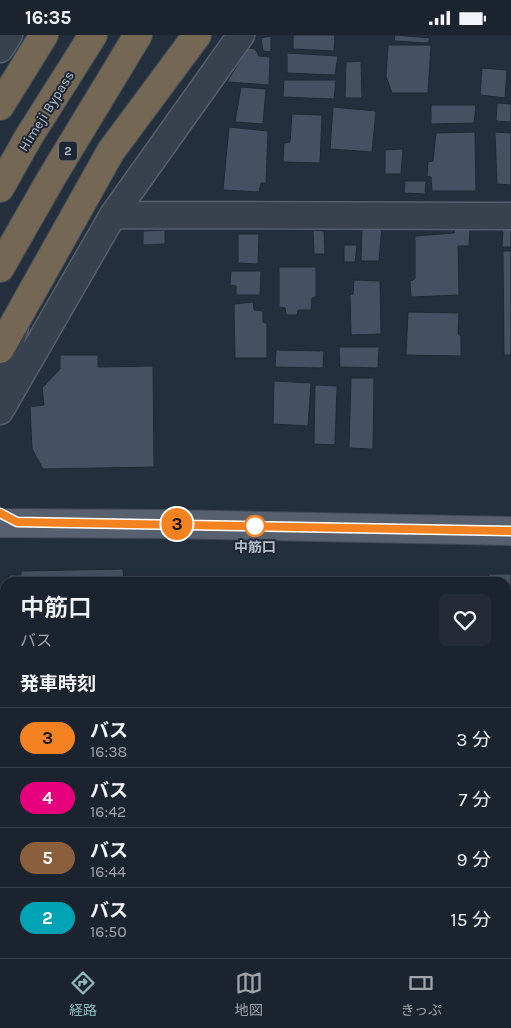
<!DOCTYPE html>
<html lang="ja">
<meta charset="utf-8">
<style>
:root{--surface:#1b232e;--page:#242b36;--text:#f1f3f6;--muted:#a0a4aa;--line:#39404a;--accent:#8bbbb9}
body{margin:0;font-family:Karla,"Noto Sans JP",sans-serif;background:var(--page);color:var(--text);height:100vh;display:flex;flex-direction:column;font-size:19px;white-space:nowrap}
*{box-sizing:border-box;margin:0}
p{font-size:16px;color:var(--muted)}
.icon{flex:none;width:28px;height:28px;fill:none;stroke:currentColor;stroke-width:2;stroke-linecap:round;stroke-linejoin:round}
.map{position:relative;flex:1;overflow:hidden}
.drawer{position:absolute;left:0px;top:542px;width:511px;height:381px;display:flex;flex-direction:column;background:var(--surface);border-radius:15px 15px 0 0;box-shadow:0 2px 12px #0003,0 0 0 1px var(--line)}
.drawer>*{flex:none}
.badge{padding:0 10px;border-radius:16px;font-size:18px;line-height:32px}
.map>.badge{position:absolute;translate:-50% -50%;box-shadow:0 0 0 2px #fff}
h2{padding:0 20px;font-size:19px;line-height:45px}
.round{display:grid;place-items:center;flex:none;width:52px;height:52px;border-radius:8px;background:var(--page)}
.summary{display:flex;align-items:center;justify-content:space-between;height:85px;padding:0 20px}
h1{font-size:24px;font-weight:600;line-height:38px}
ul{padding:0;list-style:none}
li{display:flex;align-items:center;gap:15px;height:60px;padding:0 20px;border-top:1px solid var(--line)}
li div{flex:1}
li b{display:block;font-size:19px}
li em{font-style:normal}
li .badge{min-width:55px;font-weight:700;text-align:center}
.status{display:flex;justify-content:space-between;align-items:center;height:35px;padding:0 25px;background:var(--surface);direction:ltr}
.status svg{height:14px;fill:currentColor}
.menu{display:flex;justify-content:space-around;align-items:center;height:70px;border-top:1px solid var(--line);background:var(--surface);font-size:14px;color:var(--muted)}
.menu a{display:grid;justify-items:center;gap:2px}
.menu .current{color:var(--accent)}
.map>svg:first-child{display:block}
.building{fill:#455162;stroke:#1f2835}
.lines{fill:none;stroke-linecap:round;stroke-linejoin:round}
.minor-casing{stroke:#565f6c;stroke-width:29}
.major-casing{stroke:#414a57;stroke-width:30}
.highway-casing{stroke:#434c59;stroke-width:30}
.minor{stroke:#38414e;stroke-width:26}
.major{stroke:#56606e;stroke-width:28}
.highway{stroke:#746855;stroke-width:28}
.line-casing{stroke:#fff;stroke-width:11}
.line{stroke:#f58220;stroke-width:8}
.stop-dot{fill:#fff;stroke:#f58220;stroke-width:2.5}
.labels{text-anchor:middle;stroke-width:4;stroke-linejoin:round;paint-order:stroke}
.shield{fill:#1d2633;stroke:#878f9c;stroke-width:1}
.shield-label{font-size:12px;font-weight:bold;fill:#b4bcc9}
.street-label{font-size:14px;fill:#b4bcc9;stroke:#1d2633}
.stop-label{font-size:14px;font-weight:bold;fill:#b4bcc9;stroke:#1d2633}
</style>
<div class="status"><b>16:35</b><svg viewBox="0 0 49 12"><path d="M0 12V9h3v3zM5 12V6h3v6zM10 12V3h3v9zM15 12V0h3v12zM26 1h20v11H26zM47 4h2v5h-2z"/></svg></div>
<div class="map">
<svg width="511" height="923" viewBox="0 0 511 923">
<rect width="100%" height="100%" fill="#242f3e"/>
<path class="building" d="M 293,0 L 335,0 L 334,16 L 293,14 Z
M 395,0 L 430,3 L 428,8 L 394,6 Z
M 271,1 L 271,17 L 263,16 L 261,3 Z
M 388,10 L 431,10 L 428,58 L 392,58 L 386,41 Z
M 248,13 L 255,14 L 259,21 L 270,22 L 269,50 L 227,47 Z
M 287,18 L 338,21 L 335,40 L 287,38 Z
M 361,26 L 362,63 L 345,63 L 346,27 Z
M 482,33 L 507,35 L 505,63 L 480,60 Z
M 284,45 L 336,45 L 334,64 L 283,62 Z
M 241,52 L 266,54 L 263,89 L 235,87 Z
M 497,68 L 511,69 L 511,87 L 496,86 Z
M 431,70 L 476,70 L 474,88 L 431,89 Z
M 333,72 L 376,76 L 372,117 L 330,114 Z
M 292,79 L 322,80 L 320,128 L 283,127 L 284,108 L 290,107 Z
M 229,92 L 268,96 L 266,148 L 261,148 L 259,157 L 223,155 Z
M 475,97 L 476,156 L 432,156 L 431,142 L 427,141 L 428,127 L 433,126 L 436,98 Z
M 495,97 L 511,98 L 511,150 L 497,149 Z
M 403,114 L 401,139 L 385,139 L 385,115 Z
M 405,146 L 426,146 L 425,159 L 404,158 Z
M 362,192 L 382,192 L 379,226 L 361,226 Z
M 455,192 L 470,193 L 469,211 L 458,211 L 459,260 L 411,262 L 410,246 L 415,244 L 415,201 L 454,198 Z
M 503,194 L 511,194 L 511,212 L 502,212 Z
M 165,195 L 165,209 L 143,210 L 143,196 Z
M 313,195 L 324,196 L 325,219 L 314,219 Z
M 238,199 L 259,199 L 258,229 L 238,228 Z
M 344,210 L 357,210 L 355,227 L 344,227 Z
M 503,216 L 511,216 L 511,320 L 504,320 Z
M 279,232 L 316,232 L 316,262 L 312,263 L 311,275 L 298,275 L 297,280 L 286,280 L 285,273 L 279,272 Z
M 231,236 L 261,236 L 260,260 L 236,260 L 236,251 L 230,250 Z
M 354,245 L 380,246 L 381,299 L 351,300 L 350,260 L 353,259 Z
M 253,267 L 254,275 L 263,276 L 263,287 L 267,289 L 267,323 L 235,323 L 234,269 Z
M 408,277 L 459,278 L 458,299 L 461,301 L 461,321 L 406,320 Z
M 339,312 L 379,312 L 378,333 L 340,332 Z
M 276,315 L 324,316 L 323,333 L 275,332 Z
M 60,320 L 98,320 L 98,332 L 153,331 L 154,432 L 43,434 L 32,414 L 30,372 L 44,370 L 42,353 L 60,334 Z
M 351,343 L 374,343 L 373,414 L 349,413 Z
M 274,346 L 311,348 L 308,391 L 273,389 Z
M 315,350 L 337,351 L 335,410 L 314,409 Z
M 123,534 L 124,548 L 9,548 L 9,540 L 21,540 L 21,536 Z
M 489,539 L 511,539 L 511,574 L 506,574 L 506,548 L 488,548 Z
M 0,562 L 5,562 L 5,919 L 101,919 L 101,923 L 0,923 Z
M 243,919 L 287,919 L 287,923 L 243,923 Z
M 384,919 L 413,919 L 412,923 L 379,923 L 383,922 Z"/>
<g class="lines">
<defs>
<path id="minor" d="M 0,14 L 9,0
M 113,180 L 511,181
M 0,345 L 15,292
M 0,376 L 113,180 L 241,0
M 506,825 L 511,779
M 506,845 L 511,846
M 217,923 L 217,919
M 365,923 L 365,919"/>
<path id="major" d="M 0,488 L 163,489 L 511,496"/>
<path id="highway" d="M 0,71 L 44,0
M 0,153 L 28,103 L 93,0
M 0,233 L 52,142 L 138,0
M 0,314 L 111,116 L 197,0"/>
</defs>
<use href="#minor" class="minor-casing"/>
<use href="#major" class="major-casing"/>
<use href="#highway" class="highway-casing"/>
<use href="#minor" class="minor"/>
<use href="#major" class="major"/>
<use href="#highway" class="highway"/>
</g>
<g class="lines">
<defs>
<path id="line" d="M 0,478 L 17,487 L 511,496"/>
</defs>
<use href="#line" class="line-casing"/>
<use href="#line" class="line"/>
</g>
<circle class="stop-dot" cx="255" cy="491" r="10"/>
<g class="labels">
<rect class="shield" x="59" y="106.5" width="18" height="19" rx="4"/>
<g class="shield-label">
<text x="68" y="120">2</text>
</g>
<g class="street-label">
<text transform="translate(46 76) rotate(-58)" y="5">Himeji Bypass</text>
</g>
<g class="stop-label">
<text x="255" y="517">中筋口</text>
</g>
</g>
</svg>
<b class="badge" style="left:177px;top:489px;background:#f58220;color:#111">3</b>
<section class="drawer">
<div class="summary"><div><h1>中筋口</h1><p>バス</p></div><a class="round"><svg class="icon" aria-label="heart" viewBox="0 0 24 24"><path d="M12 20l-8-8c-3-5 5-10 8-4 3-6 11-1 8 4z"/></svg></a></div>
<h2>発車時刻</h2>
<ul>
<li><span class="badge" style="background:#f58220;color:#111">3</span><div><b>バス</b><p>16:38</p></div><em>3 分</em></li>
<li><span class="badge" style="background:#e6007e;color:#fff">4</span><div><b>バス</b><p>16:42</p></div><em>7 分</em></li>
<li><span class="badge" style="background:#8b5e3c;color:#fff">5</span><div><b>バス</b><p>16:44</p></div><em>9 分</em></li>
<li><span class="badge" style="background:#00a3b4;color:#fff">2</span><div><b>バス</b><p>16:50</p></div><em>15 分</em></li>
</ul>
</section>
</div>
<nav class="menu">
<a class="current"><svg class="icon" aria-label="directions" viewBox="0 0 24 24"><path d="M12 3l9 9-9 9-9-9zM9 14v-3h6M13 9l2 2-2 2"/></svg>経路</a>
<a><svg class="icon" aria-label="map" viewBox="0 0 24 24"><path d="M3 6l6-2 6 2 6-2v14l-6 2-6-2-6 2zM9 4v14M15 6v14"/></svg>地図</a>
<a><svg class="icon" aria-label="tickets" viewBox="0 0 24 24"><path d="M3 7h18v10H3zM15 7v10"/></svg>きっぷ</a>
</nav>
